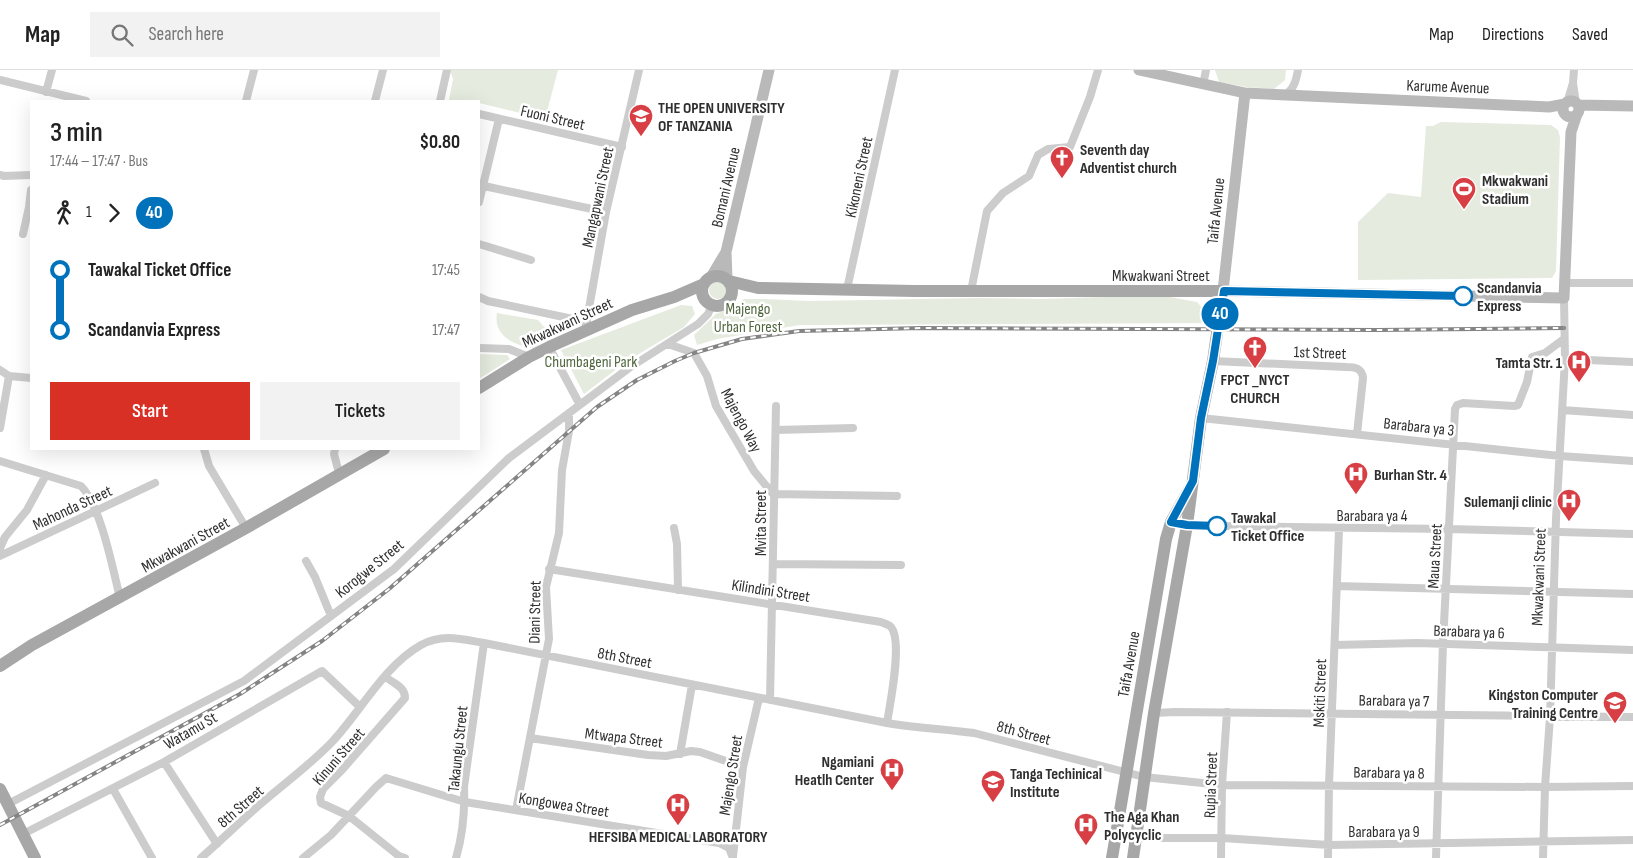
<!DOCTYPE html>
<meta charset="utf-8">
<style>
:root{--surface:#fff;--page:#f2f2f2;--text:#222;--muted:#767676;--line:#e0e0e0;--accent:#d93025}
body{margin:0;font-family:"Sofia Sans Condensed",sans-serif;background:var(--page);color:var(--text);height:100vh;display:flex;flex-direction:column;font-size:19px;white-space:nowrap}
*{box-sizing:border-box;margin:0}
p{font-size:16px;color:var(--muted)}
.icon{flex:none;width:28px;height:28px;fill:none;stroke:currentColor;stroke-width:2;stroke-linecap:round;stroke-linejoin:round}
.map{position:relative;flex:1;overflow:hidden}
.panel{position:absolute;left:30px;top:30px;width:450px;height:350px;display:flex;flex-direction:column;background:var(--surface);border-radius:0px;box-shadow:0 5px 20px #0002}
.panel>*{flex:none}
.badge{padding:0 10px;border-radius:16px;font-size:18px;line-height:32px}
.map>.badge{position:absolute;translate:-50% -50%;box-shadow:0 0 0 2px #fff}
.legs{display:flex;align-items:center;gap:8px;height:55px;padding:0 20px;font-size:16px}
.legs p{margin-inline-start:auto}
.summary{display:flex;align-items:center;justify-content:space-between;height:85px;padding:0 20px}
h1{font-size:28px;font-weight:600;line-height:38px}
.action{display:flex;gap:10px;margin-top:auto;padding:10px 20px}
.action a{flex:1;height:58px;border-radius:0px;background:var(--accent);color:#fff;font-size:20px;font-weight:600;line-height:58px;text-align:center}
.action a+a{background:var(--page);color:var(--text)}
ul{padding:0 20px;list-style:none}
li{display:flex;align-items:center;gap:18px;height:60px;font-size:19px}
li i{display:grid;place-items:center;width:8px;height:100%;margin:0 6px;background:currentColor}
li i::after{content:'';width:12px;height:12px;margin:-6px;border:4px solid;border-radius:50%;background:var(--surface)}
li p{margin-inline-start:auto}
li:first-child i{background:linear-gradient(#0000 50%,currentColor 0)}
li:last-child i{background:linear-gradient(currentColor 50%,#0000 0)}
header{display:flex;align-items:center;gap:30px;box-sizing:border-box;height:70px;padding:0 25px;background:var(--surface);border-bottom:1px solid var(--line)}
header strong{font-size:24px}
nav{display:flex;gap:28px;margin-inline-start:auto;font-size:18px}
.search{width:350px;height:45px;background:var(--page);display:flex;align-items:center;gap:12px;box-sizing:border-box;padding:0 18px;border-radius:0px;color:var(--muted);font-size:19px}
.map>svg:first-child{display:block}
.green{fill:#e5ebde}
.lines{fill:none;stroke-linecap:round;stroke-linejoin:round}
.street{stroke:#ccc;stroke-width:8}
.secondary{stroke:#b9b9b9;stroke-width:11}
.primary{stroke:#a7a7a7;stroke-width:12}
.rail-casing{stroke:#848484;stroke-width:4}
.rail{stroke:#fff;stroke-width:2;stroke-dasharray:5.5;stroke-linecap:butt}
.line-1-casing{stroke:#fff;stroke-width:11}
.line-1{stroke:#0072bc;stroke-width:8}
.stop-1-dot{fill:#fff;stroke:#0072bc;stroke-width:2.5}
.labels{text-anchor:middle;stroke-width:5;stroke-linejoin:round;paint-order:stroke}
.street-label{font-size:16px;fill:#2f2f2f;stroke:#fff}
.poi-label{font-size:16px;font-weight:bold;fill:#2f2f2f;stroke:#fff;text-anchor:start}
.stop-label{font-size:16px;font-weight:bold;fill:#2f2f2f;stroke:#fff;text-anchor:start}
.park-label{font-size:16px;fill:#516840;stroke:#fff}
</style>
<header>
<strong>Map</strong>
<div class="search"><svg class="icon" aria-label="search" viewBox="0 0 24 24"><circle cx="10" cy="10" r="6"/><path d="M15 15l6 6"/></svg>Search here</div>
<nav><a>Map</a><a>Directions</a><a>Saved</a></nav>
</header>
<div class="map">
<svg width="1633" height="788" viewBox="0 0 1633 788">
<rect width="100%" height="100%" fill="#fff"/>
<path class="green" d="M 450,0 L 558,0 L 545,49 L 479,33 L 479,31 L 449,30 L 453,9 Z
M 1215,0 L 1286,0 L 1285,10 L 1274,19 L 1246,17 L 1219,12 Z
M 1441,52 L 1551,55 L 1558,60 L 1560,67 L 1556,201 L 1552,208 L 1358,210 L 1358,152 L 1388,123 L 1421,127 L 1426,56 L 1433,56 Z
M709 220a9 9 0 1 1 18 0a9 9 0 1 1-18 0Z
M 1159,225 L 1197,232 L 1212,249 L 1211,253 L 800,255 L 717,269 L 697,275 L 694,265 L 716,244 L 733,237 L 744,229 L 764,229 L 809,231 L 979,228 L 1043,229 Z
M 681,235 L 692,236 L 695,244 L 684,257 L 627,291 L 584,324 L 561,280 Z
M 497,243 L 538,250 L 545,258 L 549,268 L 533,278 C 514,275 493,266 497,243 Z
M 479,284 L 507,285 L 510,289 L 479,309 Z"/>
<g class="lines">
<path class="street" d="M 1574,0 L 1573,13 L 1576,33
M 0,10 L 86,31
M 1203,15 L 1206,0
M 46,22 L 52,0
M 1284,26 C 1294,19 1296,11 1298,0
M 246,31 L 254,0
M 375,31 L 383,0
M 440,31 L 447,0
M 1567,33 L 1573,13
M 479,44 L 622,77
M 0,105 L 4,106 L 31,105
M 484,116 L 606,142
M 479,132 L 499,49
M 23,164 L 29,137 L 31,120
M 479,174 L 531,190
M 1564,213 L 1633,213
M 847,219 L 895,0
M 971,221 L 987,141 L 1003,123 L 1029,106 L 1038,85 L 1048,79 L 1070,77 L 1090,27 L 1098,0
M 479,227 L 488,231 L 587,252
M 585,261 L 606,142 L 639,0
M 668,274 L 694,283 L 707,306 L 716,336 L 754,401 L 773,424 L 897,426
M 549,277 L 580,335
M 479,278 L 509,279 L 529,287
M 1565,289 L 1633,292
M 1213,291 L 1346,297 C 1355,297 1362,298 1363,308 L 1357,364
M 0,300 L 9,306 L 31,308
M 1562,340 L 1633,345
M 1201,348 L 1560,386 L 1633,391
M 0,358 L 9,306
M 776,360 L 853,358
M 204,379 L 209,396 L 246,458
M 335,379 L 334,384 L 339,403
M 0,391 L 81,416 C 101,436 113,500 120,528
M 1171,452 L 1187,455 L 1219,456 L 1449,459 L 1633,464
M 674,458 L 677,474 L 678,520
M 0,478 L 5,467 L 27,440 L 46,405
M 0,486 L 155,413
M 306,491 L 315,507 L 331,546
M 773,494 L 901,495
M 549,499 L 881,552 C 883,553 889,555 891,557 C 903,571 890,634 887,653
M 1337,516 L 1633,524
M 1335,575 L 1417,573 L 1633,580
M 385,606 C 393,614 405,616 405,628 L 341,701 L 323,719 L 320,727 L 321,733 L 349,746 L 399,786 L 405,788
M 770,630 L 776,336
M 1154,643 L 1175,642 L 1633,647
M 530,668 L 648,685 L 666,686 L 691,681 L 700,682 L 743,697
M 680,684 L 692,615
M 164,692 L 217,774
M 113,719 L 152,788
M 8,734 L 244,611 L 394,499 L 509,388 L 629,298 L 698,254 L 708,244 L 712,235
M 516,740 L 549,569 L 546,517 L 559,463 L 562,400 L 569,361 L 569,343
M 23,764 L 164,692 L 322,601 L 360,637
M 1136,768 L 1222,768 L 1329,775 L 1633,770
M 733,786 L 743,697 L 759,628
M 201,788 C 220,771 238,754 257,737 C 282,715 309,696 332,672 C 361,641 384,596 421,575 C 442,563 462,569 484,573 L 887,653 C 916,658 945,659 974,663 L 1144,707 L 1222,715 L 1545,717 L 1633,716
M 303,788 L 331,765 L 376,717 L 386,708 L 465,732 L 719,773 L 729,778 L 733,788
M 456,788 C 463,764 465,742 464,717 L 484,573
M 1221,788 L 1222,715 L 1227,642
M 1328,788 L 1329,715 L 1339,459
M 1436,788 L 1443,573 L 1455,339 L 1457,335 L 1463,333 L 1514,336 L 1518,335 L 1527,312 L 1532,287 L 1545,283 L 1564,269
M 1543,788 L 1545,717 L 1550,647 L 1556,449 L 1565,289 L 1564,228"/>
<path class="secondary" d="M 1139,0 L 1245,23 L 1549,37 L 1565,34
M 1245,23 L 1223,221 L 1564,228 L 1571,62 L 1577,44
M1563 39a8 8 0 1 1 16 0a8 8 0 1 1-16 0Z
M 1578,35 L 1633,36
M 711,207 L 726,182
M 727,209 L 726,182 L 769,0"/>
<path class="primary" d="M702 221a15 15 0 1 1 30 0a15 15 0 1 1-30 0Z
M 729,211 L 758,218 L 915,221 L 1223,221 L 1213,291 L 1201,348 L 1187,455 L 1154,643 L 1133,788
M 479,318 L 529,287 L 549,277 L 632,240 L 674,227 L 704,214
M 0,596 L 32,575 L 246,458 L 384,379
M 0,719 L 35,788
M 1112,788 L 1166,469 L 1171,452 L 1190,418"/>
<defs>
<path id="rail" d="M 0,755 L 240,624 L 322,571 L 389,519 L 597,337 L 637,310 L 675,291 L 694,283 L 742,269 L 799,261 L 921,258 L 1377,260 L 1564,258"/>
</defs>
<use href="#rail" class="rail-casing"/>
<use href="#rail" class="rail"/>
</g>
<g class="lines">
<defs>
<path id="line-1" d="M 1217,456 L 1187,455 L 1171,452 L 1193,411 L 1201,348 L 1213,291 L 1224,221 L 1463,226"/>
</defs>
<use href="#line-1" class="line-1-casing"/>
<use href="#line-1" class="line-1"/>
</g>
<defs>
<symbol id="university-pin" viewBox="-11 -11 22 30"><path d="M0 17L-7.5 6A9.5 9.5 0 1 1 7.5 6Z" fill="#d83f44" stroke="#fff"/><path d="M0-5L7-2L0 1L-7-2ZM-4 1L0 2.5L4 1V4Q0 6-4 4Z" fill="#fff"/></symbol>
<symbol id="church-pin" viewBox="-11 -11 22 30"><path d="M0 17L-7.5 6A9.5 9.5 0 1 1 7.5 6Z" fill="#d83f44" stroke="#fff"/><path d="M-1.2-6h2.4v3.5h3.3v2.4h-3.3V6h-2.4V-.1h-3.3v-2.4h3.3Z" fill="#fff"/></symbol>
<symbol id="stadium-pin" viewBox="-11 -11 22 30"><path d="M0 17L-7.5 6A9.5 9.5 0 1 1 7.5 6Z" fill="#d83f44" stroke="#fff"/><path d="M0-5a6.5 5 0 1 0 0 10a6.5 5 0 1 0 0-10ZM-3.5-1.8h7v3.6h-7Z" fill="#fff"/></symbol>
<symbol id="hospital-pin" viewBox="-11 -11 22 30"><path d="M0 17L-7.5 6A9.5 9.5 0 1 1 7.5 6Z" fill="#d83f44" stroke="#fff"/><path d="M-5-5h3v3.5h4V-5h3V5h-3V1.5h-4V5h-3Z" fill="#fff"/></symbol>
</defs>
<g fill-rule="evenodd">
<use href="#university-pin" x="627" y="32" width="28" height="38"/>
<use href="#church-pin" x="1048" y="74" width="28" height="38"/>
<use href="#stadium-pin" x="1450" y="105" width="28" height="38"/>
<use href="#church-pin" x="1241" y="264" width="28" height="38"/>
<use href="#hospital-pin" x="1565" y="278" width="28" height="38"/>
<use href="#hospital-pin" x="1342" y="390" width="28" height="38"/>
<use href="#hospital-pin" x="1555" y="417" width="28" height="38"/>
<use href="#university-pin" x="1601" y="619" width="28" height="38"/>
<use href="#hospital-pin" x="878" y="686" width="28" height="38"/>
<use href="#university-pin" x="979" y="698" width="28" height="38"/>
<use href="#hospital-pin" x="664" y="721" width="28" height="38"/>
<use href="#hospital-pin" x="1072" y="741" width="28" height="38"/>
</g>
<g class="stop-1-dot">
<circle cx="1463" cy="226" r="9"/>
<circle cx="1217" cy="456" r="9"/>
</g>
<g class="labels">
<g class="street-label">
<text transform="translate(1448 16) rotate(2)" y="6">Karume Avenue</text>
<text transform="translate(553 47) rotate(13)" y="6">Fuoni Street</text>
<text transform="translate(858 107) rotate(-78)" y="6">Kikoneni Street</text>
<text transform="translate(725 117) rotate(-77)" y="6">Bomani Avenue</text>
<text transform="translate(597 127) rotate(-78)" y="6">Mangapwani Street</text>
<text transform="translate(1215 141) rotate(-84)" y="6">Taifa Avenue</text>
<text x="1161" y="211">Mkwakwani Street</text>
<text transform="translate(567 252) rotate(-25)" y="6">Mkwakwani Street</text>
<text transform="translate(1320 282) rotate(2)" y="6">1st Street</text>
<text transform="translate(742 350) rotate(62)" y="6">Majengo Way</text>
<text transform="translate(1419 356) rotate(6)" y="6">Barabara ya 3</text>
<text transform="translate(72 437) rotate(-25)" y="6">Mahonda Street</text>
<text x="1372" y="451">Barabara ya 4</text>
<text transform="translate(760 453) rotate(-90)" y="6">Mvita Street</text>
<text transform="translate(185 474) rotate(-29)" y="6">Mkwakwani Street</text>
<text transform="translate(1434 486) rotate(-87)" y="6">Maua Street</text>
<text transform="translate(369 498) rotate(-39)" y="6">Korogwe Street</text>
<text transform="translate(1538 507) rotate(-88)" y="6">Mkwakwani Street</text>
<text transform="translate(771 520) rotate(9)" y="6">Kilindini Street</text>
<text transform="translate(534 542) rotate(-89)" y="6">Diani Street</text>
<text transform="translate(1469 561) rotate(2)" y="6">Barabara ya 6</text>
<text transform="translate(625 587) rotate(11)" y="6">8th Street</text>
<text transform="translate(1128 594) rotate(-80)" y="6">Taifa Avenue</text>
<text transform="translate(1319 623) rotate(-88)" y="6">Mskiti Street</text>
<text transform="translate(1394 630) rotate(1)" y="6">Barabara ya 7</text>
<text transform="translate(190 660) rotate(-30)" y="6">Watamu St</text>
<text transform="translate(1024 662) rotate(15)" y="6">8th Street</text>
<text transform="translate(624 667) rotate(7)" y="6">Mtwapa Street</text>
<text transform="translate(457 679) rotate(-84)" y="6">Takaungu Street</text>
<text transform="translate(338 686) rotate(-49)" y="6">Kinuni Street</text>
<text transform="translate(1389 702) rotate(1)" y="6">Barabara ya 8</text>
<text transform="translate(730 705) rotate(-81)" y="6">Majengo Street</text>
<text transform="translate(1210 715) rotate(-88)" y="6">Rupia Street</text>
<text transform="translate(564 734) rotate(9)" y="6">Kongowea Street</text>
<text transform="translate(240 736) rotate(-41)" y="6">8th Street</text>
<text x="1384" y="767">Barabara ya 9</text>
</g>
<g class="poi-label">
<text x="658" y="43">THE OPEN UNIVERSITY<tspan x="658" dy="18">OF TANZANIA</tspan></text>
<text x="1080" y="85">Seventh day<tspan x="1080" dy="18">Adventist church</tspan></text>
<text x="1482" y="116">Mkwakwani<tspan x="1482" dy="18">Stadium</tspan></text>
<text x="1562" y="298" text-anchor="end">Tamta Str. 1</text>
<text x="1255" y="315" text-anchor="middle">FPCT _NYCT<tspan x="1255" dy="18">CHURCH</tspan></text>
<text x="1374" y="410">Burhan Str. 4</text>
<text x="1552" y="437" text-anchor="end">Sulemanji clinic</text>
<text x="1598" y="630" text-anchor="end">Kingston Computer<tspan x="1598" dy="18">Training Centre</tspan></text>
<text x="874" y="697" text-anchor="end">Ngamiani<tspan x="874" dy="18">Heatlh Center</tspan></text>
<text x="1010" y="709">Tanga Techinical<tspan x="1010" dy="18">Institute</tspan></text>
<text x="1104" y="752">The Aga Khan<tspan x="1104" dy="18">Polycyclic</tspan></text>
<text x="678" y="772" text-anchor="middle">HEFSIBA MEDICAL LABORATORY</text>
</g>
<g class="stop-label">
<text x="1477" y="223">Scandanvia<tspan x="1477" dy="18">Express</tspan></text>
<text x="1231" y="453">Tawakal<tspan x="1231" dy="18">Ticket Office</tspan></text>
</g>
<g class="park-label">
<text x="748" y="244">Majengo<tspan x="748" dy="18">Urban Forest</tspan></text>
<text x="591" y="297">Chumbageni Park</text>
</g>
</g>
</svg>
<b class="badge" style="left:1220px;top:244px;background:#0072bc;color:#fff">40</b>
<section class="panel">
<div class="summary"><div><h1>3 min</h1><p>17:44 – 17:47 · Bus</p></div><b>$0.80</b></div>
<div class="legs"><svg class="icon" aria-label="walk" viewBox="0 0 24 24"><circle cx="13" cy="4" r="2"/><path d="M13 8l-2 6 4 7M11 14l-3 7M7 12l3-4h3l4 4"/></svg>1<svg class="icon" aria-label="forward" viewBox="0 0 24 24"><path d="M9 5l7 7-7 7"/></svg><b class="badge" style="background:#0072bc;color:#fff">40</b></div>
<ul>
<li><i style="color:#0072bc"></i><b>Tawakal Ticket Office</b><p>17:45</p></li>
<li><i style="color:#0072bc"></i><b>Scandanvia Express</b><p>17:47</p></li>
</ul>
<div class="action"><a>Start</a><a>Tickets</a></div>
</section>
</div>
